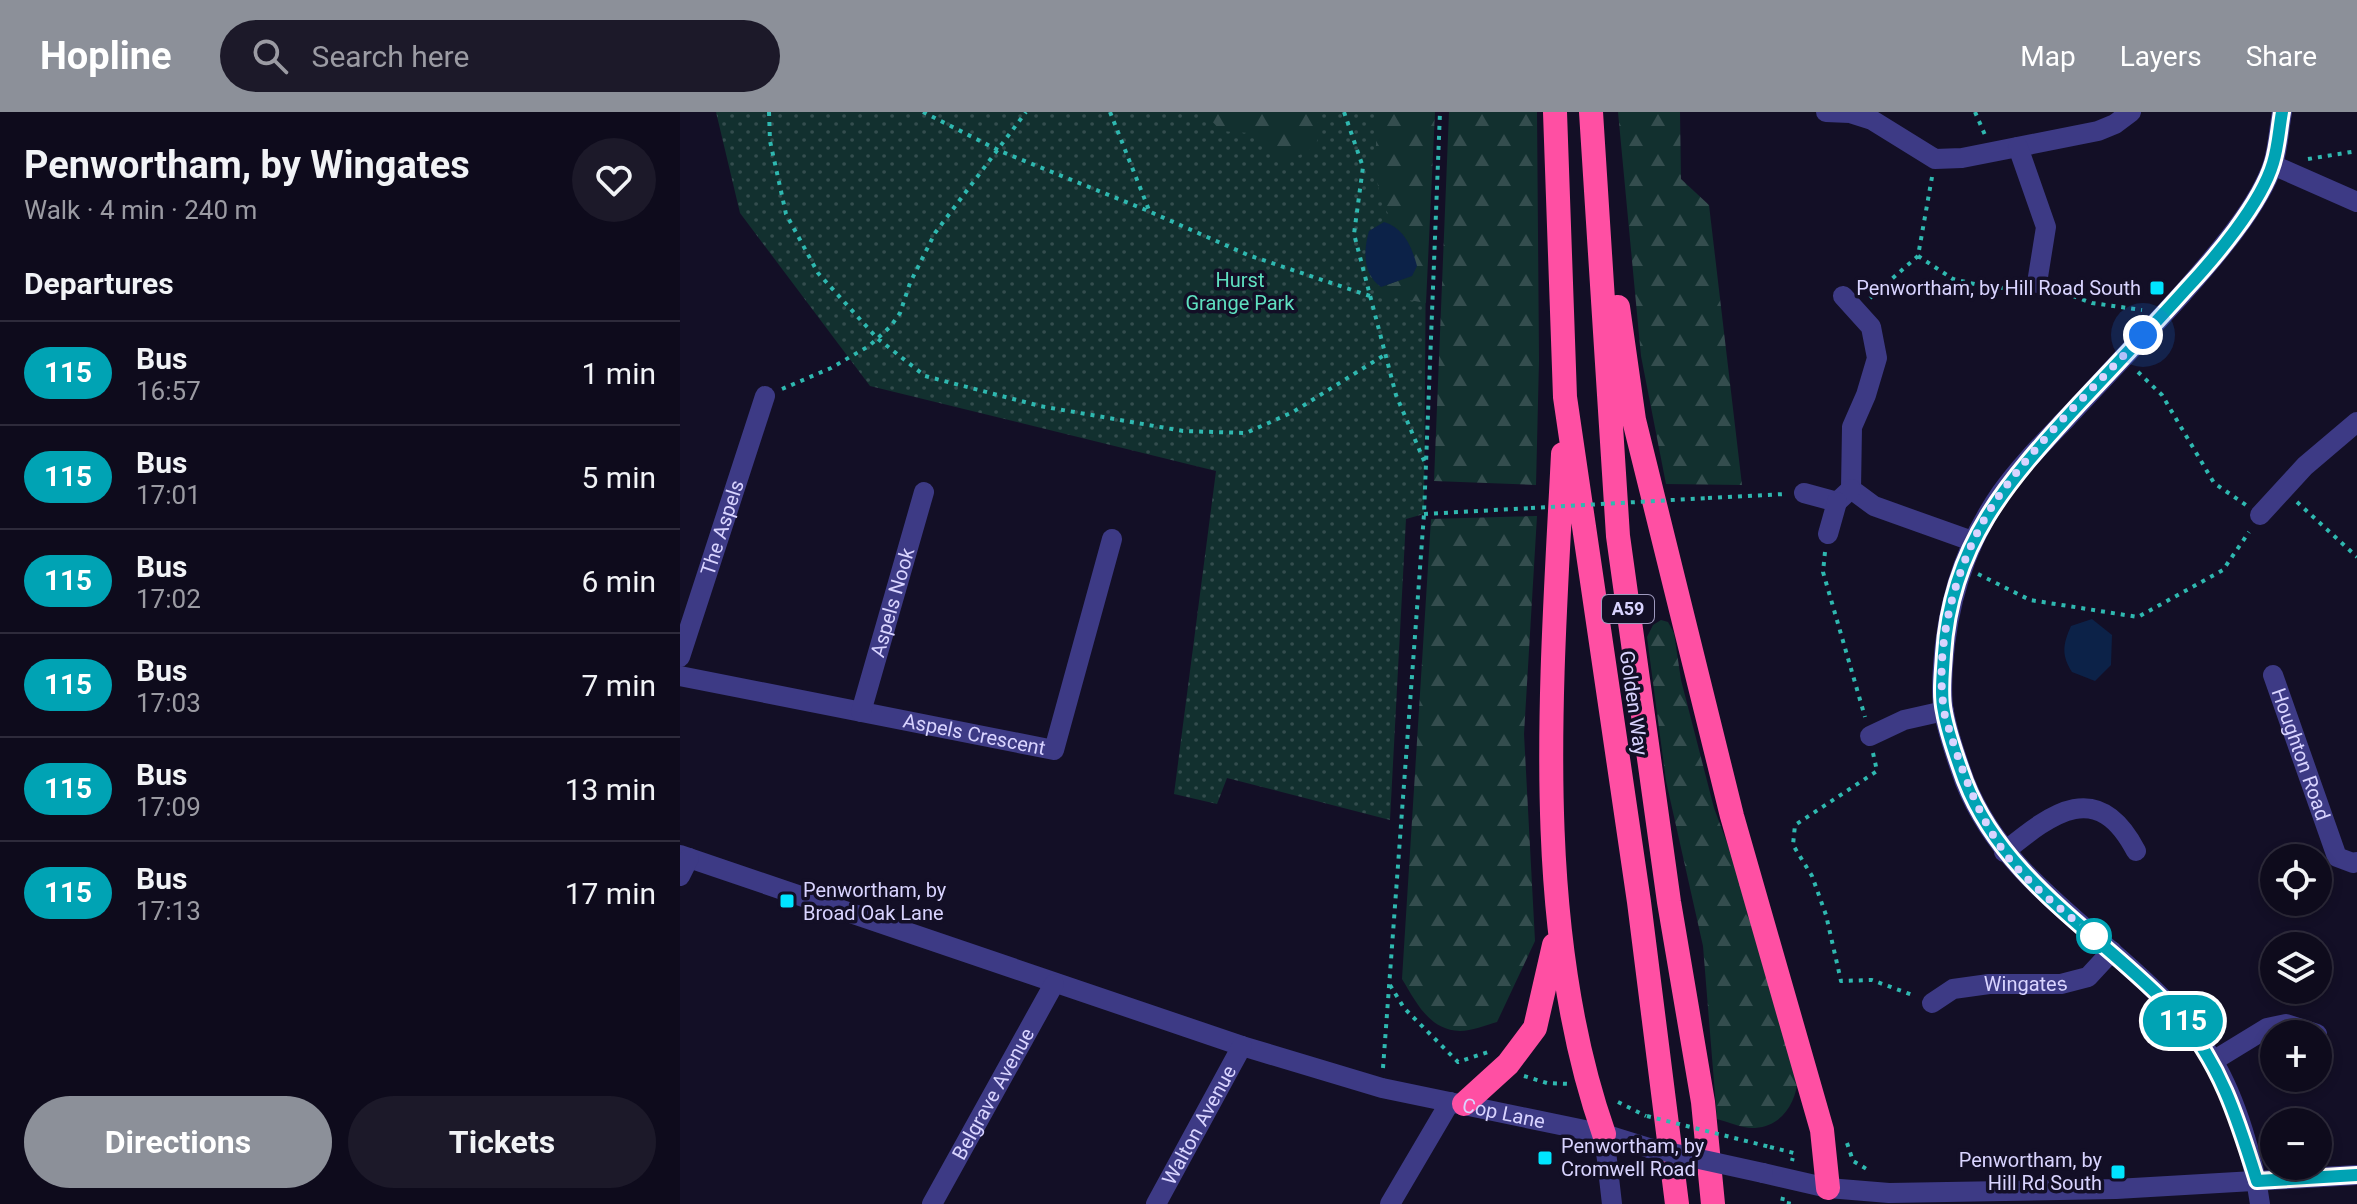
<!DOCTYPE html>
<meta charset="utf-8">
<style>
:root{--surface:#0e0b1c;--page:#1c1929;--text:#f1f3f6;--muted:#9b9ba3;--line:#2e2b3b;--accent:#8c9099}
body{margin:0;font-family:Roboto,sans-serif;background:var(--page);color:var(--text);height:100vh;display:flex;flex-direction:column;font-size:30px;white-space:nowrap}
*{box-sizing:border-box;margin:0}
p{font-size:26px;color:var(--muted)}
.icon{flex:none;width:44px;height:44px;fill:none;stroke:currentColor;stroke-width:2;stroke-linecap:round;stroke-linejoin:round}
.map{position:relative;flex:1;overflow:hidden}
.side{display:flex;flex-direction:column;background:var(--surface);width:680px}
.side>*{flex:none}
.badge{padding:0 16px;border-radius:26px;font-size:28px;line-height:52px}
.buttons{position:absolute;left:1580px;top:732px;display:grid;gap:16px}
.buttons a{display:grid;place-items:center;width:72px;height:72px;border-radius:50%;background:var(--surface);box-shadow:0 4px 12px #0003,0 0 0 2px var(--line);font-size:40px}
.you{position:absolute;width:40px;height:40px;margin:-20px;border:6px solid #fff;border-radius:50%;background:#1a73e8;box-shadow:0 0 0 12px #1a73e833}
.map>.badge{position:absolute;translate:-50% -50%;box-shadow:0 0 0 4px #fff}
h2{padding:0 24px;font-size:30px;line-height:72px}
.round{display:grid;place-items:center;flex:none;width:84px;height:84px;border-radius:42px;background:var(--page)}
.overview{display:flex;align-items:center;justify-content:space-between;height:136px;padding:0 24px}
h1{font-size:38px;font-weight:700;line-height:60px}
.button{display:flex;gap:16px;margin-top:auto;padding:16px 24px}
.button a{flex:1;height:92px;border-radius:48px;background:var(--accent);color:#fff;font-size:32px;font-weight:700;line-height:92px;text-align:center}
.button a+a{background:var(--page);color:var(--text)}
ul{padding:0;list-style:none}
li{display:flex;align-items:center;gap:24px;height:104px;padding:0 24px;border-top:2px solid var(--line)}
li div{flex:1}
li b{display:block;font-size:30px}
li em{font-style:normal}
li .badge{min-width:88px;font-weight:700;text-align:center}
header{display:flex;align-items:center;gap:48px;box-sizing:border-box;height:112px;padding:0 40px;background:var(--accent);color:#fff}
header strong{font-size:38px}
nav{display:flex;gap:44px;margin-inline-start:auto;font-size:28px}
.search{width:560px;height:72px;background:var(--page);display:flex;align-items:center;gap:20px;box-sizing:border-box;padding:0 28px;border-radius:44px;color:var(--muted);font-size:30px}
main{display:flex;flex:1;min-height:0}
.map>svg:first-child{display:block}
.grass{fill:url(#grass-dots)}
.forest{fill:url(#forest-firs)}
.water{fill:#0c2248}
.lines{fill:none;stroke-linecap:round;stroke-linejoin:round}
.path{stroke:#2fb8b0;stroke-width:4;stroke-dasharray:4 6;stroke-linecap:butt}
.minor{stroke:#3d3a85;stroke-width:20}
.highway{stroke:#ff4fa3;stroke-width:24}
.path-bridge{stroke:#2fb8b0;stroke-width:4;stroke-dasharray:4 6;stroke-linecap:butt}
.minor-bridge{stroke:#3d3a85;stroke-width:20}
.line-casing{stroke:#fff;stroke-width:18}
.line{stroke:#00a3b4;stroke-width:12}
.walk{stroke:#d9d4ff;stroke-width:8;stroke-dasharray:0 14.4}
.poi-dot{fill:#00e5ff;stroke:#130f26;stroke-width:3}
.stop-dot{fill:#fff;stroke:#00a3b4;stroke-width:4}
.labels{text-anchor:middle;stroke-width:7;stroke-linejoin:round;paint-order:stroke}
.shield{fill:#130f26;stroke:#9e99be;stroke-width:2}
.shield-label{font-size:18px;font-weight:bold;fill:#d9d4ff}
.park-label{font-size:20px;fill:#5fe0c0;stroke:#130f26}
.poi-label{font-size:20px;fill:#d9d4ff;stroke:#130f26;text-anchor:end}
.street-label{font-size:20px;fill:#d9d4ff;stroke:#130f26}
</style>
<header>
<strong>Hopline</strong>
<div class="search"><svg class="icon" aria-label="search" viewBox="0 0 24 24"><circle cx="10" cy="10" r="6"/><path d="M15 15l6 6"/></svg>Search here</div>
<nav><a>Map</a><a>Layers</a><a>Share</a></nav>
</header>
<main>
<section class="side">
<div class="overview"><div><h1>Penwortham, by Wingates</h1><p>Walk · 4 min · 240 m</p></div><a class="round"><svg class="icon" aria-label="heart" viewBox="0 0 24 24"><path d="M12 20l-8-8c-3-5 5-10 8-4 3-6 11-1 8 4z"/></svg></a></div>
<h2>Departures</h2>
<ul>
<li><span class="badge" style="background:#00a3b4;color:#fff">115</span><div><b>Bus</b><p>16:57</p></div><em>1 min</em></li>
<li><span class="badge" style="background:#00a3b4;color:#fff">115</span><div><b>Bus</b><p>17:01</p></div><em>5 min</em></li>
<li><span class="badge" style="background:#00a3b4;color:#fff">115</span><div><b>Bus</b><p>17:02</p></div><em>6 min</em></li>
<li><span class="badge" style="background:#00a3b4;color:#fff">115</span><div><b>Bus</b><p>17:03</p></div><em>7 min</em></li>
<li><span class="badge" style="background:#00a3b4;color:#fff">115</span><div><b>Bus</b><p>17:09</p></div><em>13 min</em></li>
<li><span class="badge" style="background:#00a3b4;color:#fff">115</span><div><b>Bus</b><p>17:13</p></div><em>17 min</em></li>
</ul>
<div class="button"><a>Directions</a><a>Tickets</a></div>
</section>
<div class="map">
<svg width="1677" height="1092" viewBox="0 0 1677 1092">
<defs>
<pattern id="grass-dots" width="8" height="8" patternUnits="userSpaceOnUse" patternTransform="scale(2)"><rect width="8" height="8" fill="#12302f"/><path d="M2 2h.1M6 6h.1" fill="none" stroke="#344d4e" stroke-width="1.8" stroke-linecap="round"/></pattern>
<pattern id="forest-firs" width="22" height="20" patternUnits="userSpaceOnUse" patternTransform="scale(2)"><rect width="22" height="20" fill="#12302f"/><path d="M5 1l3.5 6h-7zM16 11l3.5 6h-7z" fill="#344d4e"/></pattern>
</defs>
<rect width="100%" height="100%" fill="#130f26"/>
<path class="grass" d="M 36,0 L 747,0 L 744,402 L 726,407 L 710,708 L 547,666 L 537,692 L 494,682 L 536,359 L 190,274 L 60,101 Z"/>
<path class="forest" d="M 529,0 L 634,0 C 648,30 632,42 603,47 L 587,37 L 569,21 L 541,19 L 530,7 Z
M 697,0 L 755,0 L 746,191 L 701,183 L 701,175 L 732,164 L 731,132 C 688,86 696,59 697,0 Z
M 769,0 L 857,0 L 859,248 L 856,373 L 754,369 Z
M 938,0 L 1000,0 L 1001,67 L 1029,93 L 1062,373 L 986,372 L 961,244 Z
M 857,404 L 844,622 L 855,829 L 817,910 C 806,913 791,919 780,919 C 749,918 736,890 722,867 L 751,407 Z
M 981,508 L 988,510 L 994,521 L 1001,568 L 1034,696 L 1062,771 L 1118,966 C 1116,990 1103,1014 1075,1016 C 1064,1017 1048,1010 1037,1007 L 1023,834 L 986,669 L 967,525 L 973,513 Z"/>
<path class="water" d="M 704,110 C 724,116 732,135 737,154 L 732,164 L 701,175 C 683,162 683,140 689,119 Z
M 1412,507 L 1432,523 L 1431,553 L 1415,569 L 1392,560 C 1381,543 1383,532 1391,514 Z"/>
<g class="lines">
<path class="path" d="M 89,0 L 90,29 L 106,102 L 138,161 L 197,226 L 245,264 L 360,294 L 503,319 L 566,321 L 613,300 L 706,242
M 243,0 L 320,39 L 466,98 L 568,143 L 690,184
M 430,0 L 469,98
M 664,0 L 683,55 L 674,122 L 716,283 L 745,351
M 1295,0 L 1305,23
M 1628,47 L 1677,39
M 1238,144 L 1273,167 L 1307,175 L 1339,177
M 1374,177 L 1412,191 L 1462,198
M 1190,186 L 1238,144 L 1252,65
M 1458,260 L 1482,283 L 1534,371 L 1566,393
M 102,277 L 151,256 L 189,234 L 211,214 L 220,201 L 230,171 L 255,121 L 346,0
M 1028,386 L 1105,382
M 1617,390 L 1677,445
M 744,402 L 851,396
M 1145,440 L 1143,460 L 1185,605
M 1298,462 L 1350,488 L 1458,505 L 1543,458 L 1569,420
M 1193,641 L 1197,659 L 1115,713 L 1113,733 L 1132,764 L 1146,803 L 1161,869 L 1192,868 L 1235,884
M 710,873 L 724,896 L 778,950 L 808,940
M 703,956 L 744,402 L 760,0
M 844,964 L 867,971 L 890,972
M 938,990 L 966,1004
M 1167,1031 L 1173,1049 L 1190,1059
M 1090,1035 L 1114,1041 L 1112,1049
M 1103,1085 L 1102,1090 L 1112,1092"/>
<g class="minor">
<path d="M 1146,0 L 1170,1 L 1192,8 L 1255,47 L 1282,46 L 1418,19 L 1435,12 L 1451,0"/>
<path d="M 1338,35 L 1366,115 L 1357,171"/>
<path d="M 1593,53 L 1677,90"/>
<path d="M 1163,184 L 1191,215 L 1197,246 L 1186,283 L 1172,315 L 1171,377 L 1194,394 L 1292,429"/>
<path d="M 1124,381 L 1157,390 L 1171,377"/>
<path d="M 1580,403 L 1625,354 L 1677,310"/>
<path d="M 1148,422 L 1157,390"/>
<path id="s1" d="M 0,545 L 85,284"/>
<path id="s2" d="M 1593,563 L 1657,745 L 1673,751 L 1677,750"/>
<path id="s3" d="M 0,564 L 374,638 L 432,427"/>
<path id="s4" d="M 181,600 L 244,380"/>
<path d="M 1190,624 L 1224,608 L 1264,599"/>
<path d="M 1324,740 C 1373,700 1418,666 1456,739"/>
<path id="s5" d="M 0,743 L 562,934 L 702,976 L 924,1022 L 969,1036"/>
<path d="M 0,764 L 9,746"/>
<path id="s6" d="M 1252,891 L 1273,877 L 1309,872 L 1381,872 L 1408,865 L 1432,839"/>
<path d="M 1533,949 L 1587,916 L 1606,912 L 1637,922"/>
<path d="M 924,1022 L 932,1092"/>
<path d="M 1083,1061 L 1148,1076 L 1209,1081 L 1436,1077 L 1677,1063"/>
<path id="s7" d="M 252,1092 L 374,872"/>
<path id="s8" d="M 476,1092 L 562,934"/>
<path d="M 710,1092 L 770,990"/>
<path d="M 1580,1092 C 1574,1048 1556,987 1533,949 C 1507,906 1467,870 1430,838 C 1371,786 1315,744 1285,670 C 1277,648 1268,623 1264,600 C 1261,586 1262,569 1263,554 C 1267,492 1285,433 1321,381 C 1340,354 1364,330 1386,307 C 1425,265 1464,224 1503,181 C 1533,147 1579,95 1593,52 C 1598,36 1599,17 1602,0"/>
</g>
<path class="highway" d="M 875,0 L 885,285 L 959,790 L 997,1092
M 911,0 L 938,424 L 989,790 L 1023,990 L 1033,1092
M 938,195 L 954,308 L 1052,704 L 1142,1018 L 1148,1076
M 883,342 C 872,563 850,812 924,1022
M 784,992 L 828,952 L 855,916 L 874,833"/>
<path class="path-bridge" d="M 851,396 L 1028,386
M 967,1004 L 1090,1035"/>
<path class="minor-bridge" d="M 969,1036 L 1083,1061"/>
</g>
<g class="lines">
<defs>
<path id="line" d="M 1602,0 C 1599,17 1598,35 1593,51 C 1581,92 1534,147 1505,178 C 1470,217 1435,254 1399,292 C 1328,369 1271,432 1264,542 C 1263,561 1260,582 1264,600 C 1268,623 1277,647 1285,669 C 1324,770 1425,825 1496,901 C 1540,949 1558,1008 1577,1069 L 1677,1063"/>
</defs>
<use href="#line" class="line-casing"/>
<use href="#line" class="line"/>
<path class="walk" d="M 1414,824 C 1383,799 1345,770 1322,737 C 1299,703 1285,667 1272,627 C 1270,618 1265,608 1264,598 C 1253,527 1280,438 1321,381 C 1362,324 1416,274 1463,223"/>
</g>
<g class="poi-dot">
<rect x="1469" y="168" width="16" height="16" rx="4"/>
<rect x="99" y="781" width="16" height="16" rx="4"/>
<rect x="857" y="1038" width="16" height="16" rx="4"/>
<rect x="1430" y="1052" width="16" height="16" rx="4"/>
</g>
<circle class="stop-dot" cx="1414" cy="824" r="16"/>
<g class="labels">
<rect class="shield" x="922" y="483" width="52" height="28" rx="6"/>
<g class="shield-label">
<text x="948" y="503">A59</text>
</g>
<g class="park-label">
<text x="560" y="175">Hurst<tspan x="560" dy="23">Grange Park</tspan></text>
</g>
<g class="poi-label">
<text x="1461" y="183">Penwortham, by Hill Road South</text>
<text x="123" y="785" text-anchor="start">Penwortham, by<tspan x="123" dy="23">Broad Oak Lane</tspan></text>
<text x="881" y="1041" text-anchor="start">Penwortham, by<tspan x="881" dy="23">Cromwell Road</tspan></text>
<text x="1422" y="1055">Penwortham, by<tspan x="1422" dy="23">Hill Rd South</tspan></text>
</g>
<g class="street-label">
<text dy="7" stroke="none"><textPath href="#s1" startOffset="136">The Aspels</textPath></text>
<text dy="7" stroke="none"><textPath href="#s4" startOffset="114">Aspels Nook</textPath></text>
<text transform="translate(954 591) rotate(82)" y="7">Golden Way</text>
<text dy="7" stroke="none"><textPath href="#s3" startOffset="300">Aspels Crescent</textPath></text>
<text dy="7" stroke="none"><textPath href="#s2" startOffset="84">Houghton Road</textPath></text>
<text dy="7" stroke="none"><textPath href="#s6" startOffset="98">Wingates</textPath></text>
<text dy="7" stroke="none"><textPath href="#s7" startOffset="126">Belgrave Avenue</textPath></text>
<text dy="7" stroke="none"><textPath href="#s5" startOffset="864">Cop Lane</textPath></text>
<text dy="7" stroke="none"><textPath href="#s8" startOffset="90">Walton Avenue</textPath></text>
</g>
</g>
</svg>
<div class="buttons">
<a><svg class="icon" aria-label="locate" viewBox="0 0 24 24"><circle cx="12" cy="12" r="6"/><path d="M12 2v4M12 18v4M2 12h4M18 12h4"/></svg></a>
<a><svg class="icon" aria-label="layers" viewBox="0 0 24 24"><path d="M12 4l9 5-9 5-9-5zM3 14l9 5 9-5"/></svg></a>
<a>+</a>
<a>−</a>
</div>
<div class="you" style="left:1463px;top:223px"></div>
<b class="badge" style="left:1503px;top:909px;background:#00a3b4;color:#fff">115</b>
</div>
</main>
